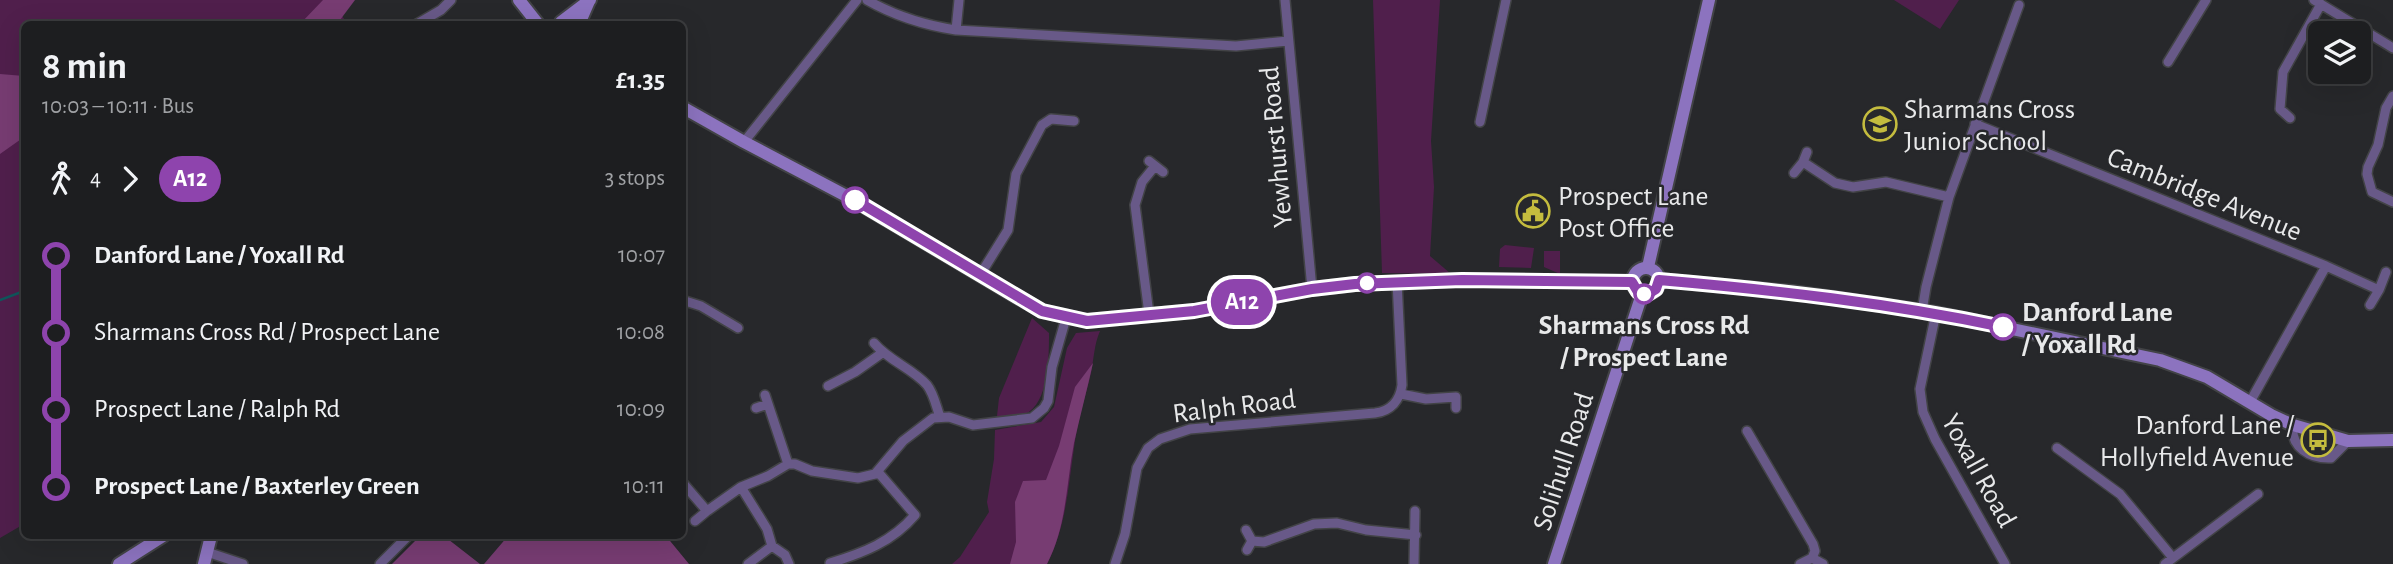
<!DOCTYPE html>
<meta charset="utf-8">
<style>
:root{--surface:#1d1e20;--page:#2a2b2d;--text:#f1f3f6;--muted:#a0a2a5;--line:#3b3c3e}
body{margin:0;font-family:"Alegreya Sans",sans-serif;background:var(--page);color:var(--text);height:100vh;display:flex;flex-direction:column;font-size:26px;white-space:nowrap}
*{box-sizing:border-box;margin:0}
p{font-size:23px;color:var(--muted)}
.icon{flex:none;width:38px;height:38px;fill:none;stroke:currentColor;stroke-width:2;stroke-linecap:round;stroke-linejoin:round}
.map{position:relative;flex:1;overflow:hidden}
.sheet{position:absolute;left:21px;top:21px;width:665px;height:518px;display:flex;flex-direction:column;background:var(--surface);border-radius:10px;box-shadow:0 7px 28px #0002,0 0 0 2px var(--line)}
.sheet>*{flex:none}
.badge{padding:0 14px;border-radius:23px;font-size:24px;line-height:46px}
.tools{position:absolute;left:2308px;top:21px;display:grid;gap:14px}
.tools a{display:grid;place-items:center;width:63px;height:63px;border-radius:10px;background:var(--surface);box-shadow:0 7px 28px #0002,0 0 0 2px var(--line);font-size:35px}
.map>.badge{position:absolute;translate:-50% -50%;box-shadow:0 0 0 4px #fff}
.legs{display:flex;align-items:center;gap:10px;height:77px;padding:0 21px;font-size:23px}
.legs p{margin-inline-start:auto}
.summary{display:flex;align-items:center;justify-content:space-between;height:119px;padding:0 21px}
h1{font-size:38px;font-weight:700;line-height:52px}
ul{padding:0 21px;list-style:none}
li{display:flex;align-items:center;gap:24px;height:77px;font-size:26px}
li i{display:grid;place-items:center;width:10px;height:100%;margin:0 9px;background:currentColor}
li i::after{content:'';width:18px;height:18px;margin:-9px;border:5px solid;border-radius:50%;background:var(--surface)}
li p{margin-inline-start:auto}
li:first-child i{background:linear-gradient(#0000 50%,currentColor 0)}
li:last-child i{background:linear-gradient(currentColor 50%,#0000 0)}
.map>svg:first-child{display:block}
.green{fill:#501f4c}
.forest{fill:#773c72}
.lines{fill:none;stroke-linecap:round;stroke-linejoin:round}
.stream{stroke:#10575c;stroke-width:2.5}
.street-casing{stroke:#424346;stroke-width:12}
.secondary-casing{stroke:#424346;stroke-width:16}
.street{stroke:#685988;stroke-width:9}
.secondary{stroke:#8c73bf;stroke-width:12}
.line-1-casing{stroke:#fff;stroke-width:16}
.line-1{stroke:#8e44ad;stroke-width:10}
.stop-1-dot{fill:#fff;stroke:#8e44ad;stroke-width:3.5}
.labels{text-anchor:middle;stroke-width:5;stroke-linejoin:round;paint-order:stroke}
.poi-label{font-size:28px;fill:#e8e9ea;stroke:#27282b;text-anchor:start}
.street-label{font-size:28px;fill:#e8e9ea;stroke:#27282b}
.stop-label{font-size:28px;font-weight:bold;fill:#e8e9ea;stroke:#27282b;text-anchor:start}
</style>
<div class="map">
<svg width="2393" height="564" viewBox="0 0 2393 564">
<rect width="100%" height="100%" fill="#27282b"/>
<path class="green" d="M 0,0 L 335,0 L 334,2 L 347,24 L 24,24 L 24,524 L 0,538 Z
M 1373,0 L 1440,0 L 1431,141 L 1434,187 L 1430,256 L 1451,274 L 1382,273 Z
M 1894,0 L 1959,0 L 1940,29 Z
M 1505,245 L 1534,248 L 1531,268 L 1499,267 L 1500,249 Z
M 1544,251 L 1560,251 L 1560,274 L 1544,267 Z
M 1032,318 L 1049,333 C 1049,356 1049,404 1025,414 C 1017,418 1005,416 997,416 L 999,398 Z
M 1100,331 C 1094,345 1094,358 1091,373 C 1085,398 1077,423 1074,448 C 1068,488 1066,527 1047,564 L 952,564 L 960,557 L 989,512 L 987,502 L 994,459 L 995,430 L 1041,422 L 1054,407 L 1067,348 L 1076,333 Z"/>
<path class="forest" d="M 323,0 L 355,0 L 337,24 L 300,24 Z
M 0,74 L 24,76 L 24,137 L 0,154 Z
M 1093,363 C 1087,390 1080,416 1074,443 C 1066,485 1067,525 1047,564 L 1010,564 L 1016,542 L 1015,502 L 1023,481 L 1046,480 L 1059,446 L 1075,387 Z
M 420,536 L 444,536 L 480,564 L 392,564 Z
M 508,536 L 666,536 L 689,564 L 484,564 Z"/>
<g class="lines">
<path class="stream" d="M 0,300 L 24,291"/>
<defs>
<path id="street" d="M 867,0 C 895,16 924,25 956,30 L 1236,46 L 1288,41
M 1285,0 L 1312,289
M 2314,0 L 2393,48
M 417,24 L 441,10 L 451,0
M 956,30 L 959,0
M 2168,62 L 2206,0
M 2393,96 L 2386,108 L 2378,145 L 2368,167 L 2367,174 L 2372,192 L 2393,202
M 2290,118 L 2280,109 L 2283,72 L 2321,4
M 1480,122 L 1506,0
M 1975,124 L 2326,266 L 2379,290 L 2386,272
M 744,142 L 857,0
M 1149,161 L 1163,172
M 1803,162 L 1835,183 L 1853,187 L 1886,182 L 1949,197
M 1794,173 L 1803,162 L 1807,152
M 980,275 L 1008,230 L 1016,174 L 1042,125 L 1051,119 L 1074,121
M 682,300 L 701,306 L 738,328
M 2370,305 L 2379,290
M 1922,311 L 1926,287 L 1949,197 L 2019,5
M 1936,313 L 1920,389 L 1923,412 L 1935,439 L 2005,564
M 1149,314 L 1135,205 L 1142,182 L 1155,166
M 874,343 C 889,361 912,368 927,385 C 934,394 936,406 940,417
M 828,386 L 855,372 L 882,353
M 1401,394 L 1426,399 L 1456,397 L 1456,408
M 765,395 L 788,464
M 2250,402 L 2326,266
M 756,408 L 768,404
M 2293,425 C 2290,447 2310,459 2331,458 L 2348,441
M 1747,431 L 1813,544 L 1815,551 L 1812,558
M 2057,448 L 2120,494 L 2173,558
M 682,482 L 707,511 L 695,521
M 741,487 L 767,529 L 772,546
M 707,511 L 741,487 L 768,476 L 788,464 L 795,464 L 812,471 L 858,478 L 875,474 L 903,441 L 933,418 L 949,417 L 973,425 L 1032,418 L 1044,408 L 1048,401 L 1052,367 L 1066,318
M 1246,530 L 1252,541 L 1247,550
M 1252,541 L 1264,542 L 1314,524 L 1337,523 L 1366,530 L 1416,535
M 207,552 L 243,564
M 830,563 C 863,553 892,542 915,515 L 878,472
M 380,564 L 408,536
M 748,564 L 772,546 L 785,555 L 789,564
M 1115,564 L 1125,534 L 1137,468 L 1148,448 L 1160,439 L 1190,429 L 1375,413 C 1391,411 1400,400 1402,385 L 1397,281
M 1414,564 L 1415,511
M 1800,564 L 1812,558 L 1823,564
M 2165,564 L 2258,494"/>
<path id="secondary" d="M 519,0 L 538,24
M 561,22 L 590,0
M 579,24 L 589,1
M 682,107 L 744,142 L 852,199 L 1017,297 L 1042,311 L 1087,321 L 1194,311 L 1312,289 L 1355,284 L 1462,280 L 1632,282
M 1648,267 L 1709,0
M1633 281a13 13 0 1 1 26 0a13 13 0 1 1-26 0Z
M 1659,280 L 1792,292 L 1936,313 L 2160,360 L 2207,377 L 2271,415 L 2293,425 L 2348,441 L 2393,440
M 119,564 L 163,536
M 204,564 L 211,536
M 1554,564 L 1642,294"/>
</defs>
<use href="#street" class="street-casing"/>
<use href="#secondary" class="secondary-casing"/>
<use href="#street" class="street"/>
<use href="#secondary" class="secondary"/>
</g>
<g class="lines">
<defs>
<path id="line-1" d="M 855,200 L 1042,311 L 1087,321 L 1194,311 L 1312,289 L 1355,284 L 1462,280 L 1632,282 L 1638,292 L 1648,294 L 1656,289 L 1659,280 C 1775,290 1889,303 2003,327"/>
</defs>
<use href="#line-1" class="line-1-casing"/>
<use href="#line-1" class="line-1"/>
</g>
<defs>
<symbol id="school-ring" viewBox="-11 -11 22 22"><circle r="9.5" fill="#27282b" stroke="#c4bc3e" stroke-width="1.5"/><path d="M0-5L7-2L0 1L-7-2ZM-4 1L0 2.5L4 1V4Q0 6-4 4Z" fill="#c4bc3e"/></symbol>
<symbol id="civic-ring" viewBox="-11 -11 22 22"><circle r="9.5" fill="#27282b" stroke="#c4bc3e" stroke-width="1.5"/><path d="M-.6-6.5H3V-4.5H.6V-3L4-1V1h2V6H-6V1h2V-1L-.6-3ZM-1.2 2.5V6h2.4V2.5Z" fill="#c4bc3e"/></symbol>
<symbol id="bus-ring" viewBox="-11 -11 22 22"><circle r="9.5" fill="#27282b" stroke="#c4bc3e" stroke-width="1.5"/><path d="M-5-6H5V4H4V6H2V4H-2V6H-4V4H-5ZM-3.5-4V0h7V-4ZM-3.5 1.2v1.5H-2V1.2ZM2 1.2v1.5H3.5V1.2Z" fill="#c4bc3e"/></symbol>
</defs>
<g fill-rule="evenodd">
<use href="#school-ring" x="1861" y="105" width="38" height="38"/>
<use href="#civic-ring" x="1514" y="192" width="38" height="38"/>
<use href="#bus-ring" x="2299" y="421" width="38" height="38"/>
</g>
<g class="stop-1-dot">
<circle cx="855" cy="200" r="12"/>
<circle cx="1367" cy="283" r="9"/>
<circle cx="1644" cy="294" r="9"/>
<circle cx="2003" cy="327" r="12"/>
</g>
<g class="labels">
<g class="poi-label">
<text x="1904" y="118">Sharmans Cross<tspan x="1904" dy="32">Junior School</tspan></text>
<text x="1558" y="205">Prospect Lane<tspan x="1558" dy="32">Post Office</tspan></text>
<text x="2294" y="434" text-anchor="end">Danford Lane /<tspan x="2294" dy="32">Hollyfield Avenue</tspan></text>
</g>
<g class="street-label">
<text transform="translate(1275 147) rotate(-95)" y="10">Yewhurst Road</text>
<text transform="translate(2205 193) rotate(22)" y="10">Cambridge Avenue</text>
<text transform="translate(1234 405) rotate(-7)" y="10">Ralph Road</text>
<text transform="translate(1562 461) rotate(-72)" y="10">Solihull Road</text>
<text transform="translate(1980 470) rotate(61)" y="10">Yoxall Road</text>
</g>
<g class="stop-label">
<text x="2022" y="321">Danford Lane<tspan x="2022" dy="32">/ Yoxall Rd</tspan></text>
<text x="1644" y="334" text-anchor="middle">Sharmans Cross Rd<tspan x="1644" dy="32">/ Prospect Lane</tspan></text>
</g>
</g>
</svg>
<div class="tools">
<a><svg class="icon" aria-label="layers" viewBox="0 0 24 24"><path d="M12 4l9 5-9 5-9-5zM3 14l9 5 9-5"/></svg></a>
</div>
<b class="badge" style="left:1242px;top:302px;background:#8e44ad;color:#fff">A12</b>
<section class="sheet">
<div class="summary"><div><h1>8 min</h1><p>10:03 – 10:11 · Bus</p></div><b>£1.35</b></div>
<div class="legs"><svg class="icon" aria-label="walk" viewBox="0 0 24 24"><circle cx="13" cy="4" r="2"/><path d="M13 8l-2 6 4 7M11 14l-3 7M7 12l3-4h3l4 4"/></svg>4<svg class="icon" aria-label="forward" viewBox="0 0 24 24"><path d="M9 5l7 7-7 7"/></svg><b class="badge" style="background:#8e44ad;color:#fff">A12</b><p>3 stops</p></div>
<ul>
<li><i style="color:#8e44ad"></i><b>Danford Lane / Yoxall Rd</b><p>10:07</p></li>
<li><i style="color:#8e44ad"></i><span>Sharmans Cross Rd / Prospect Lane</span><p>10:08</p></li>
<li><i style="color:#8e44ad"></i><span>Prospect Lane / Ralph Rd</span><p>10:09</p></li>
<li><i style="color:#8e44ad"></i><b>Prospect Lane / Baxterley Green</b><p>10:11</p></li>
</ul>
</section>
</div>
